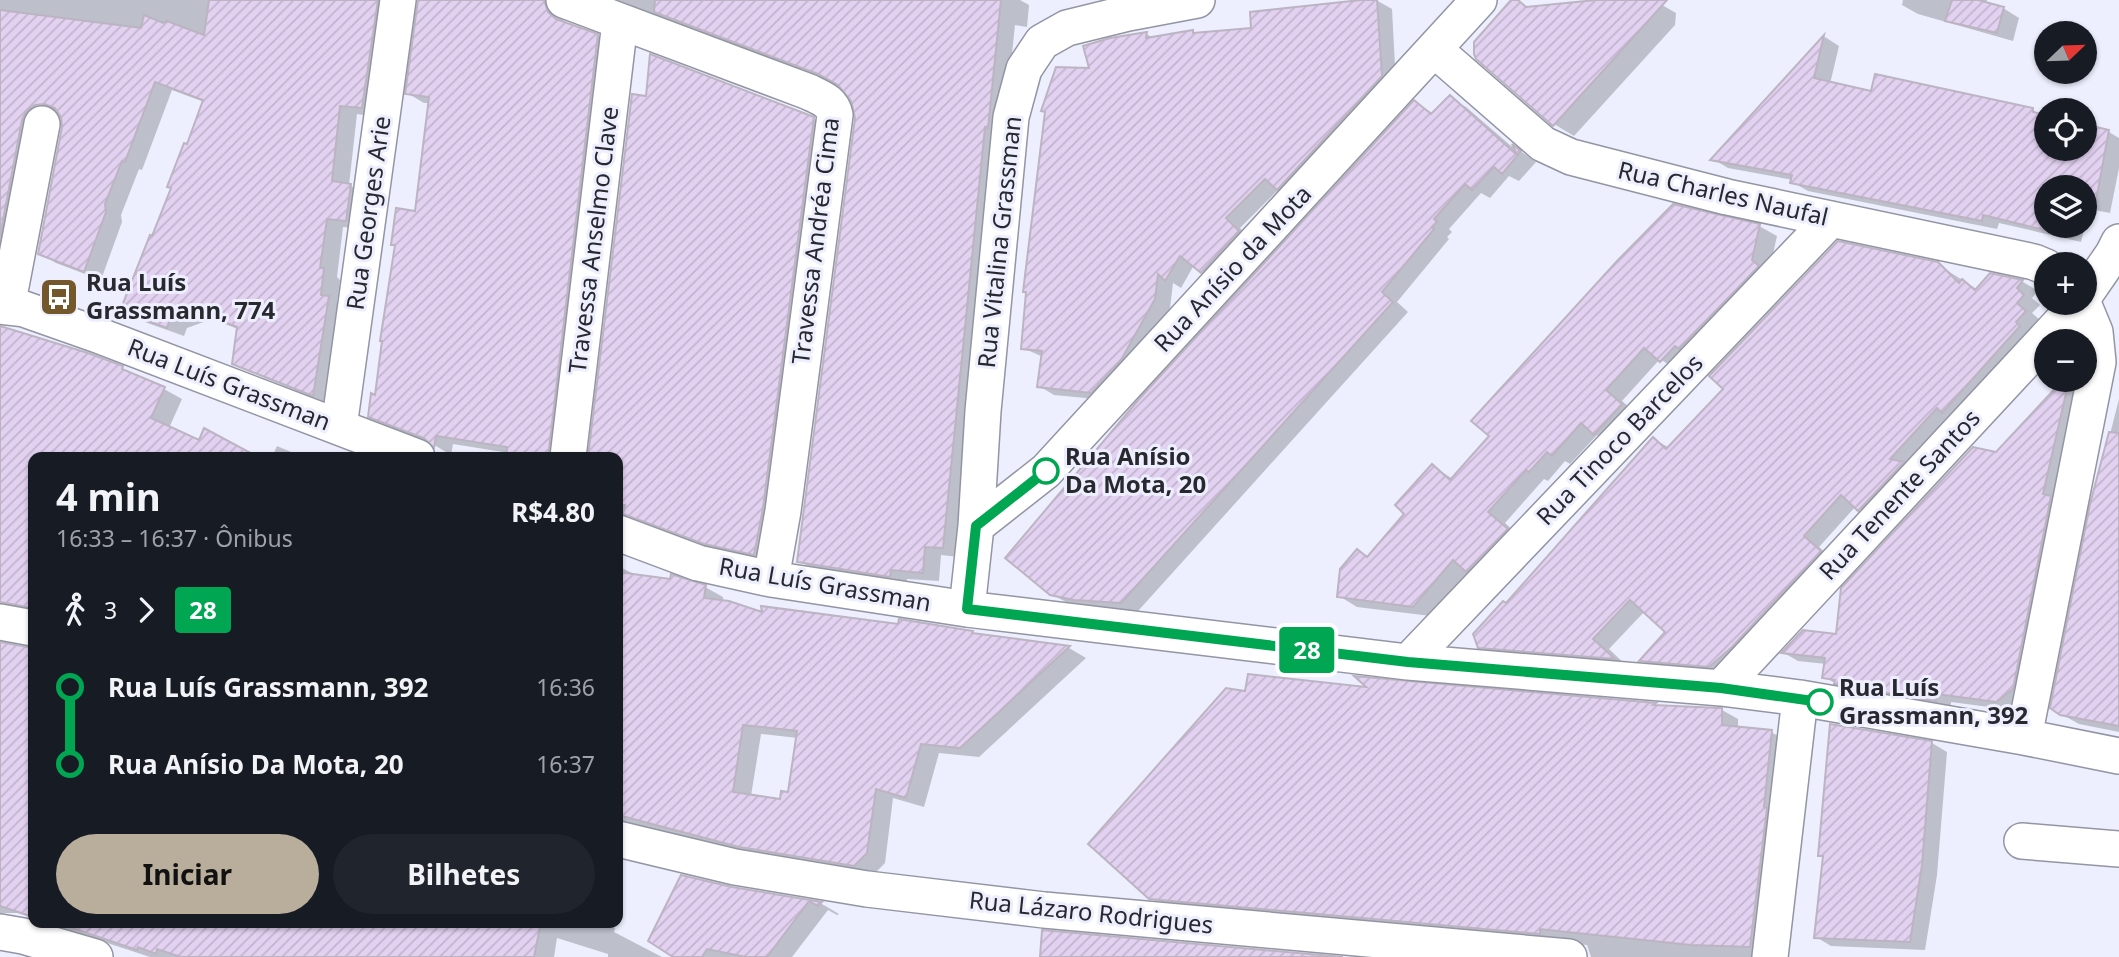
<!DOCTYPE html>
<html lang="pt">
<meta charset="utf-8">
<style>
:root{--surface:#171b24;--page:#20242c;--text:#f1f3f6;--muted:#9ea1a6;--accent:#b9ad9b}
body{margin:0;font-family:"Noto Sans",sans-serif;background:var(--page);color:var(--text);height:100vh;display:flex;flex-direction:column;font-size:26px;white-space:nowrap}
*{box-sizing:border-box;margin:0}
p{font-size:23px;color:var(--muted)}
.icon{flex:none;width:38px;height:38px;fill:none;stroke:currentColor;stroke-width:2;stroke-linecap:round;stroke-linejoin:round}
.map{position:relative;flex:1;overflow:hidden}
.panel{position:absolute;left:28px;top:452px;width:595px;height:476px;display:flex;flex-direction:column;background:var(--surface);border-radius:14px;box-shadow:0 2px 5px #0004}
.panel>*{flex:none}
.badge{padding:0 14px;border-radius:5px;font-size:24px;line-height:46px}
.needle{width:46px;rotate:67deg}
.buttons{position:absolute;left:2034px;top:21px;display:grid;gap:14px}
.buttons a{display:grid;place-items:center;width:63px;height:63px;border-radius:50%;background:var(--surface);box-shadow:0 2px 5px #0004;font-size:35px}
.map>.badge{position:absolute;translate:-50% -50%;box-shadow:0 0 0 4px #fff}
.legs{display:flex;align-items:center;gap:10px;height:77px;padding:0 28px;font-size:23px}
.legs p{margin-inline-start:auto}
.summary{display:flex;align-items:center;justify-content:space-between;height:119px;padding:0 28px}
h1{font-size:38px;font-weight:700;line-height:52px}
.action{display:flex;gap:14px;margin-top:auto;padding:14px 28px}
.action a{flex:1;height:80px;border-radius:42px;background:var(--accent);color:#111;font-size:28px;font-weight:700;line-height:80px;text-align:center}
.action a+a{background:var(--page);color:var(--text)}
ul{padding:0 28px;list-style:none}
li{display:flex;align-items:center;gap:24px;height:77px;font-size:26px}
li i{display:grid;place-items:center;width:10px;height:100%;margin:0 9px;background:currentColor}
li i::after{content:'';width:18px;height:18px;margin:-9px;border:5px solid;border-radius:50%;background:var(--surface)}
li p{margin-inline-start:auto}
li:first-child i{background:linear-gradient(#0000 50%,currentColor 0)}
li:last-child i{background:linear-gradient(currentColor 50%,#0000 0)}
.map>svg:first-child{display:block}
.shadow{fill:#0003;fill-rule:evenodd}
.building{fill:url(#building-hatch);stroke:#bcb4c2;stroke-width:2;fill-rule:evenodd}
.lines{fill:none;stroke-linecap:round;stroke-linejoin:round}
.minor-casing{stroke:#9295a3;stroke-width:38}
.minor{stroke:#fff;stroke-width:35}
.line-1-casing{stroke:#fff;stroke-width:16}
.line-1{stroke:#00a651;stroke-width:10}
.stop-1-dot{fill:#fff;stroke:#00a651;stroke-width:3.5}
.labels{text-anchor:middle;stroke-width:6;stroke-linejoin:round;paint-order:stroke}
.street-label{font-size:24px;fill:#28292f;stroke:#edeffe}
.poi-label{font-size:24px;font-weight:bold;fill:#28292f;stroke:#edeffe;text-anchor:start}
.stop-label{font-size:24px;font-weight:bold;fill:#28292f;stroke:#edeffe;text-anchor:start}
</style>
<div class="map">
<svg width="2119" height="957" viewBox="0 0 2119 957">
<defs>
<pattern id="building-hatch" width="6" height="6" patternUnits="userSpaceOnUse" patternTransform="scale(1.75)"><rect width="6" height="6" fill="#e2d1f0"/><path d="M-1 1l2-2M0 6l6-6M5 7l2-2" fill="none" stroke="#c2b3ce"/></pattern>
</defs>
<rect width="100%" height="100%" fill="#edeffe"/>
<path class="shadow" d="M 0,0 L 397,0 L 378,117 L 357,114 L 349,185 L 368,195 L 363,229 L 343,227 L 337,277 L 340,280 L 337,303 L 345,307 L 330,404 L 250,372 L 234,363 L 238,329 L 212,319 L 187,328 L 184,336 L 139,320 L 122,310 L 153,238 L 204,102 L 172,90 L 142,170 L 139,169 L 121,215 L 122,222 L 101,280 L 56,263 L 40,253 L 64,128 L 60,113 L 52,114 L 0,284 Z
M 419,0 L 563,0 L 561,15 L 565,24 L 598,36 L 614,46 L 565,457 L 509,457 L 509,453 L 453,444 L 451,455 L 431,443 L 387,426 L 370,416 L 377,397 L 397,246 L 392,244 L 416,213 L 430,103 L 424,103 L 407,93 Z
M 617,0 L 1020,0 L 1029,5 L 1027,27 L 1015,25 L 959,557 L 941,555 L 939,581 L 907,579 L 906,585 L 815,570 L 799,561 L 857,117 L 851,96 L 834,82 Z
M 1376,0 L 1392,9 L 1396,85 L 1293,198 L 1279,189 L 1240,228 L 1253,241 L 1217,280 L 1194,265 L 1181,288 L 1173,283 L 1170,308 L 1136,368 L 1106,400 L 1054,395 L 1039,386 L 1043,357 L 1023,348 L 1091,69 L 1146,34 L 1154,38 L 1193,32 L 1198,35 L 1253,29 Z
M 1513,0 L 1531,8 L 1614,0 L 1661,0 L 1662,5 L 1676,13 L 1675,25 L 1574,136 L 1554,124 Z
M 1903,0 L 1987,0 L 1986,4 L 2003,8 L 2019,18 L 2013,41 L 1918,14 L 1902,5 Z
M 1825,37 L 1839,46 L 1830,84 L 1873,93 L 2033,110 L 2044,117 L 2046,149 L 2084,149 L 2084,126 L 2109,132 L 2119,138 L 2119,168 L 2110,213 L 2089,209 L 2081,242 L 1999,223 L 1997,229 L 1808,191 L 1792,182 L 1793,180 L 1728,168 L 1713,159 ZM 2046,187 L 2084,187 L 2084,226 L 2046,226 Z
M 1450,98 L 1466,107 L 1518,152 L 1516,148 L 1536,162 L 1519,181 L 1509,176 L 1490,198 L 1481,193 L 1449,229 L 1452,232 L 1447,237 L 1449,239 L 1397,302 L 1408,312 L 1138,611 L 1092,608 L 1068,603 L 1051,594 L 1415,102 L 1434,114 Z
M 814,119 L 830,129 L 771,563 L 722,552 L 642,523 L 625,513 L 626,511 L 618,510 L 618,457 Z
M 1759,226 L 1777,236 L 1769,272 L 1679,371 L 1660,359 L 1622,401 L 1638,415 L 1612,444 L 1597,435 L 1570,464 L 1565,461 L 1548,481 L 1544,479 L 1505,523 L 1524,540 L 1484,581 L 1469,572 L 1431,616 L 1357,607 L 1339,596 L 1358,551 L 1370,558 L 1407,514 L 1432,466 L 1453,479 Z
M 1937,264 L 1978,290 L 1991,275 L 2023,282 L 2038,291 L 2032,298 L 2040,305 L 2032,313 L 2041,321 L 1876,519 L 1856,506 L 1819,547 L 1836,562 L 1726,675 L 1658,670 L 1642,661 L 1668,632 L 1645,611 L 1609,649 L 1628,667 L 1497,656 L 1480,646 L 1507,605 L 1653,439 L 1670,448 Z
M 0,331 L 122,368 L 164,389 L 182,399 L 169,428 L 199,442 L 33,457 L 33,613 L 0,625 Z
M 2057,380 L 2084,380 L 2012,710 L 1951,702 L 1951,709 L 1852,692 L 1824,677 L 1826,664 L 1798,661 L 1784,653 L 1837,636 L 2054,392 Z
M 2119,399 L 2119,732 L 2079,724 L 2061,714 L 2092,505 Z
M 277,446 L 303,457 L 272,457 Z
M 618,566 L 640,577 L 705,587 L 723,597 L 723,602 L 764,615 L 972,632 L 977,635 L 1069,648 L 1086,658 L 979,757 L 939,753 L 924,807 L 893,798 L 885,863 L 872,876 L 759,857 L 618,820 L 618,724 L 641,728 L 645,713 L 618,702 ZM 761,734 L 798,738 L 789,794 L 782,801 L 751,796 Z
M 0,643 L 33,649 L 33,917 L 18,913 L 0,913 Z
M 1359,678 L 1656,705 L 1661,708 L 1722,710 L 1738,719 L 1738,728 L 1771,732 L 1787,741 L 1759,957 L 1591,957 L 1587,945 L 1167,907 L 1150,898 L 1247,693 L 1371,689 Z
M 1932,743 L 1947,752 L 1937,875 L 1925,950 L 1831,946 L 1816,937 L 1825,858 L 1820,855 Z
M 731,889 L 822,904 L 839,914 L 837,915 L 828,910 L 792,957 L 676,957 Z
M 43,922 L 610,922 L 609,924 L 615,928 L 614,932 L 662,957 L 608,957 L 608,954 L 557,938 L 554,957 L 150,957 Z"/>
<path class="building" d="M 209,0 L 378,0 L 362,108 L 340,106 L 332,181 L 351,184 L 346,221 L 327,219 L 320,268 L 324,268 L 321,295 L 329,296 L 313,396 L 232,364 L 237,327 L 194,310 L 170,319 L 167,328 L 120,311 L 150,235 L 152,236 L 171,188 L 167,187 L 184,143 L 187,144 L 203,100 L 155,82 L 125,162 L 122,161 L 105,204 L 106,212 L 84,272 L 38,254 L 62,127 L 61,117 L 55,108 L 45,104 L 35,105 L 26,111 L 22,120 L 0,236 L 0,10 L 141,28 L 144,15 L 163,23 L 167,21 L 204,35 Z
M 418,0 L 544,0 L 548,12 L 556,19 L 598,34 L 548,457 L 506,457 L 507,447 L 436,436 L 434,448 L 424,438 L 368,417 L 371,393 L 375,395 L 382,341 L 380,341 L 395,245 L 391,245 L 396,208 L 415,211 L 429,97 L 405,94 Z
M 655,0 L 1001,0 L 988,128 L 985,127 L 943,548 L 925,547 L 923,573 L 891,570 L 890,577 L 797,562 L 855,118 L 851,101 L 838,85 L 818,74 L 654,12 Z
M 1361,0 L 1377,0 L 1382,76 L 1277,190 L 1265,179 L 1226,218 L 1239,231 L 1201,273 L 1180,256 L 1165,281 L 1158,274 L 1155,299 L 1121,360 L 1091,393 L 1037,387 L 1042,351 L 1021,349 L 1026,292 L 1023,292 L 1045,112 L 1041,111 L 1056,67 L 1089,68 L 1083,46 L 1110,38 L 1147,32 L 1146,38 L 1193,30 L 1193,33 L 1251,28 L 1250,12 Z
M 1511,0 L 1518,0 L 1526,7 L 1596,0 L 1667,0 L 1553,126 L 1476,59 L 1474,54 L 1474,42 Z
M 1952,0 L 1978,0 L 2004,7 L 1997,33 L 1945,21 Z
M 1824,35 L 1814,78 L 1871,91 L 1875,74 L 2033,108 L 2033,112 L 2046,115 L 2046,149 L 2084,149 L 2084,124 L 2109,130 L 2095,206 L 2084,203 L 2084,187 L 2046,187 L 2046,226 L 2068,226 L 2065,235 L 1983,215 L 1982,221 L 1790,183 L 1792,175 L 1710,160 Z
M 650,54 L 814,117 L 763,508 L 754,555 L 704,544 L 623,514 L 625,505 L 618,504 L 618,457 L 588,457 L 632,94 L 646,96 Z
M 1450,95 L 1517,155 L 1512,144 L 1521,151 L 1502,174 L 1494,167 L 1472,190 L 1465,184 L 1434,219 L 1437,222 L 1432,227 L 1434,229 L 1382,292 L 1393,302 L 1121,603 L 1074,600 L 1050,595 L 1005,558 L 1140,398 L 1414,100 L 1431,114 Z
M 1673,204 L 1760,224 L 1752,260 L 1759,266 L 1679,349 L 1675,346 L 1660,362 L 1644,348 L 1606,390 L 1622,404 L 1594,435 L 1581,423 L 1552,456 L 1547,452 L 1529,472 L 1526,470 L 1488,512 L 1508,529 L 1466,572 L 1453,560 L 1413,607 L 1337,597 L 1340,569 L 1357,549 L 1367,557 L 1404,514 L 1395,505 L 1432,464 L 1450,480 L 1489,436 L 1471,421 L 1618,260 Z
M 1838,241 L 1938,262 L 1959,283 L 1962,279 L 1975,290 L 1990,273 L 2023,280 L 2017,288 L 2024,295 L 2017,303 L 2026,311 L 2016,322 L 2020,326 L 1942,413 L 1937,408 L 1890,459 L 1904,462 L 1858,511 L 1841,495 L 1804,536 L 1821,551 L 1732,647 L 1709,667 L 1639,661 L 1665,632 L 1630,600 L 1593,639 L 1615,659 L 1478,648 L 1473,634 L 1503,601 L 1506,603 L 1653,437 L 1666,449 L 1723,389 L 1709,376 Z
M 0,326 L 88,353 L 123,366 L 122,369 L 165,387 L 151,418 L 199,440 L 204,428 L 258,457 L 33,457 L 33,608 L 0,602 Z
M 2063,380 L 2069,380 L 2043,494 L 2051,496 L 2013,689 L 1996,702 L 1936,694 L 1936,701 L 1834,684 L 1835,680 L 1822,678 L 1825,658 L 1781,653 L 1803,630 L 1836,634 L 1841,588 L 1973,447 L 1996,452 Z
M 2109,432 L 2119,433 L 2119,726 L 2060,715 L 2050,708 L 2090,504 Z
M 618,572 L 670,579 L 671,574 L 706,585 L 704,598 L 729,601 L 762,612 L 761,606 L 898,624 L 899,619 L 973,631 L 972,633 L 1070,646 L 960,748 L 921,744 L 906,798 L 876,789 L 867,853 L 854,866 L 739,847 L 618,815 ZM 743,725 L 797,731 L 788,792 L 781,791 L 780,799 L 733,792 Z
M 0,642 L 33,648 L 33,917 L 0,906 Z
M 1248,674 L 1366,687 L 1354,676 L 1656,703 L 1653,705 L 1719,708 L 1722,708 L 1722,725 L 1772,730 L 1764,807 L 1767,808 L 1750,947 L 1691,945 L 1540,929 L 1540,934 L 1149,899 L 1088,844 L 1226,688 L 1245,691 Z
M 1830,724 L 1932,741 L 1922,865 L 1910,942 L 1814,938 L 1823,856 L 1818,856 Z
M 681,875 L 732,887 L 822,902 L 818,906 L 809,901 L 767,957 L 746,957 L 707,949 L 702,957 L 673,957 L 648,941 Z
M 70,922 L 541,922 L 534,957 L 181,957 L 157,949 L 156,954 L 138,947 L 137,950 L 69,927 Z
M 1042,930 L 1343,957 L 1040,957 Z"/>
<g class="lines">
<defs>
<path id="minor" d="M 564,0 L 809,92 C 821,98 832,101 835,115 L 783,511 L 771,579
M 1435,50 L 1543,144 L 1571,157 L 1727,197 L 2034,262 L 2046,267
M 2084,296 L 2113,254 L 2119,242
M 0,306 L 24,309 L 95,334 L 417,457
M 7,307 L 42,124
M 339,427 L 398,0
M 568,457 L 620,22
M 976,526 L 1046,471 L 1479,0
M 618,533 L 698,563 L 771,579 L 967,609 L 1408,662 L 1721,688 L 1800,698 L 2024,737 L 2119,756
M 967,609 L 976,526 L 983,411 L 1011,117 L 1024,69 L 1042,42 L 1067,28 L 1128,13 L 1197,0
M 0,622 L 33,628
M 1408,662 L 1831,219
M 1721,688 L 2079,303
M 2024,737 L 2098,362 L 2095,332 L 2083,303
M 618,839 L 735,867 L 867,889 L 1044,910 L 1569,957
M 2022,841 L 2119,849
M 0,932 L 23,936 L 95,957
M 1770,957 L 1800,698"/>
</defs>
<use href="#minor" class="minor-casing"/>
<use href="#minor" class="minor"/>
</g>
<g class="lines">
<defs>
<path id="line-1" d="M 1046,471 L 976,526 L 967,609 L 1408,662 L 1721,688 L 1820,702"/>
</defs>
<use href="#line-1" class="line-1-casing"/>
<use href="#line-1" class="line-1"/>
</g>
<defs>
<symbol id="bus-square" viewBox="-11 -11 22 22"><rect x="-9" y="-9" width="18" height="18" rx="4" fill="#74582b" stroke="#edeffe"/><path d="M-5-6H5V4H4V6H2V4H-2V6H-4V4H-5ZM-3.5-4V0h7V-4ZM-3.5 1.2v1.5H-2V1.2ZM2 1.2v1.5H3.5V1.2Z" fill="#fff"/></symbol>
</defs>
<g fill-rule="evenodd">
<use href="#bus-square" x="37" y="275" width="44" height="44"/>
</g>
<g class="stop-1-dot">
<circle cx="1046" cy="471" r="12"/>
<circle cx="1820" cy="702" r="12"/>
</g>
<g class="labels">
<g class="street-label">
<text transform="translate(1723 194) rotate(13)" y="8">Rua Charles Naufal</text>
<text transform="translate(369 213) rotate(-82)" y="8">Rua Georges Arie</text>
<text transform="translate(594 240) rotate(-83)" y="8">Travessa Anselmo Clave</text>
<text transform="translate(816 241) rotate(-83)" y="8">Travessa Andréa Cima</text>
<text transform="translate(1000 242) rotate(-84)" y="8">Rua Vitalina Grassman</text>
<text transform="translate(1233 269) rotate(-47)" y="8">Rua Anísio da Mota</text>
<text transform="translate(229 385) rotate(21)" y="8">Rua Luís Grassman</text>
<text transform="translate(1620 440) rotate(-46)" y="8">Rua Tinoco Barcelos</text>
<text transform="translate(1900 495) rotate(-47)" y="8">Rua Tenente Santos</text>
<text transform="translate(825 585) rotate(10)" y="8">Rua Luís Grassman</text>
<text transform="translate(1091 913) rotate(6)" y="8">Rua Lázaro Rodrigues</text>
</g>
<g class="poi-label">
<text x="86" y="291">Rua Luís<tspan x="86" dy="28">Grassmann, 774</tspan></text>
</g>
<g class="stop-label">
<text x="1065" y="465">Rua Anísio<tspan x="1065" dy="28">Da Mota, 20</tspan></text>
<text x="1839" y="696">Rua Luís<tspan x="1839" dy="28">Grassmann, 392</tspan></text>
</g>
</g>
</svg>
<div class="buttons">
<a><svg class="needle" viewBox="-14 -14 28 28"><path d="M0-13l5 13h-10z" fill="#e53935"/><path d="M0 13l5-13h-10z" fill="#9ea1a6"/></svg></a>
<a><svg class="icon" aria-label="locate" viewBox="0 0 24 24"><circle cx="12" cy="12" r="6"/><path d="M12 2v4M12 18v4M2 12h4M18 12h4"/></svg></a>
<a><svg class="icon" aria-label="layers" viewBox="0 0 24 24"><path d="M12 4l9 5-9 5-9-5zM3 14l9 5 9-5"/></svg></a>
<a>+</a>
<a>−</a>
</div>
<b class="badge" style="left:1307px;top:650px;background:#00a651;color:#fff">28</b>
<section class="panel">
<div class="summary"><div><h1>4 min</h1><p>16:33 – 16:37 · Ônibus</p></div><b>R$4.80</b></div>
<div class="legs"><svg class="icon" aria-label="walk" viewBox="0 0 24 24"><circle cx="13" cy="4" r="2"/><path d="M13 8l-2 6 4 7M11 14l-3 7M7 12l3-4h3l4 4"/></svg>3<svg class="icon" aria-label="forward" viewBox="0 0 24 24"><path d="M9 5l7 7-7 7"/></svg><b class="badge" style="background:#00a651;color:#fff">28</b></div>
<ul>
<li><i style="color:#00a651"></i><b>Rua Luís Grassmann, 392</b><p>16:36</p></li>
<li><i style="color:#00a651"></i><b>Rua Anísio Da Mota, 20</b><p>16:37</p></li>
</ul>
<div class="action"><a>Iniciar</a><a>Bilhetes</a></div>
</section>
</div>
